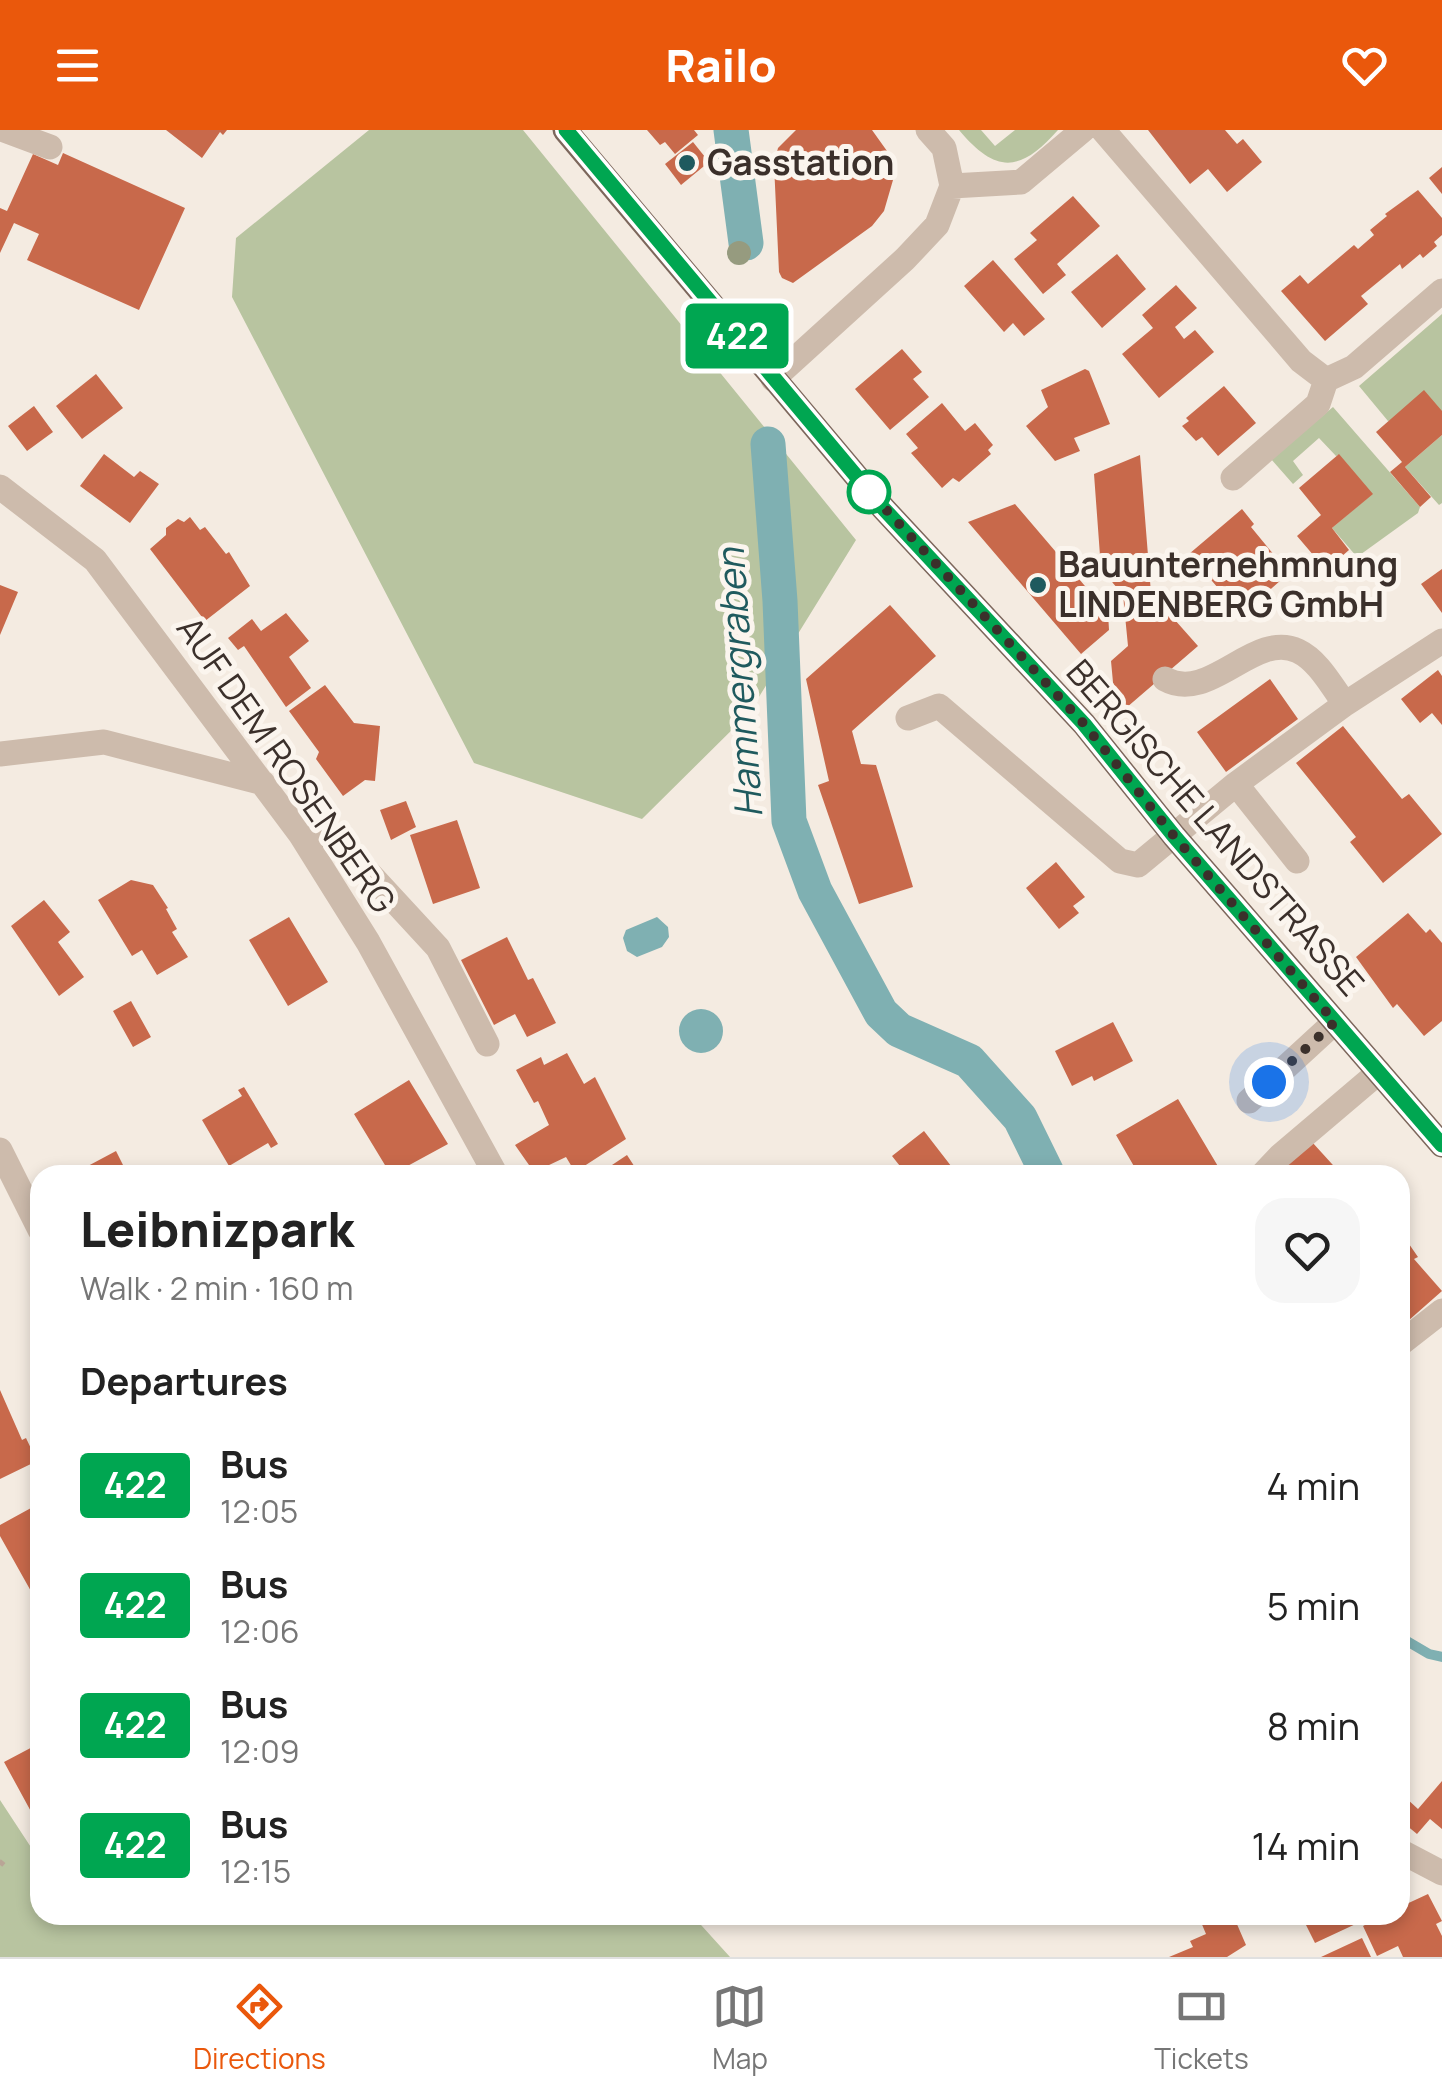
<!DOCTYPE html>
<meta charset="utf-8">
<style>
:root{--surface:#fff;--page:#f6f6f6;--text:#222;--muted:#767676;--line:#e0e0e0;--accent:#ea580c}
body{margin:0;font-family:Manrope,sans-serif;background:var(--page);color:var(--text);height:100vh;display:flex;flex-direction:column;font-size:38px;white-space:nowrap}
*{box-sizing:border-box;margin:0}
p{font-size:32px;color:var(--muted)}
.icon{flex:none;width:55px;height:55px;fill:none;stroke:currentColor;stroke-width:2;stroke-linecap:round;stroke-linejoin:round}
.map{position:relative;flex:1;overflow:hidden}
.drawer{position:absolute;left:30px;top:1035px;width:1380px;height:760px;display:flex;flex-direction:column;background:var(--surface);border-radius:30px;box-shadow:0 5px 15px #0003}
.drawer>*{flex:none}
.badge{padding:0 20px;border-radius:8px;font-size:35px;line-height:65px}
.you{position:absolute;width:50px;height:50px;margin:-25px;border:8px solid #fff;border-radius:50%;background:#1a73e8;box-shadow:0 0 0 15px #1a73e833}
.map>.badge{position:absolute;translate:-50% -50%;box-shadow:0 0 0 5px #fff}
h2{padding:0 50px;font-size:38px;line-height:90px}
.round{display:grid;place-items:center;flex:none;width:105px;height:105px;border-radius:30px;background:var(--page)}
.head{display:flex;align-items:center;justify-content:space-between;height:170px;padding:0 50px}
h1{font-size:48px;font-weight:800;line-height:75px}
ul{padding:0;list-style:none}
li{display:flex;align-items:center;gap:30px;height:120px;padding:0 50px}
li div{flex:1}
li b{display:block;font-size:38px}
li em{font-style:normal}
li .badge{min-width:110px;font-weight:700;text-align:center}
header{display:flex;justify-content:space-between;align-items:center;height:130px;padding:0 50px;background:var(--accent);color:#fff;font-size:45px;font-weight:800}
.dock{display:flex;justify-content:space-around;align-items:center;height:140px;border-top:2px solid var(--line);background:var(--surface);font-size:28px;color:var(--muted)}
.dock a{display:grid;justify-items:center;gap:5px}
.dock .on{color:var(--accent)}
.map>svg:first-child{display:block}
.green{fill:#b8c4a0}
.water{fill:#7fb0b2}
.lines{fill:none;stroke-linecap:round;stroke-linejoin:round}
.stream{stroke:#7fb0b2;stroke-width:10}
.canal{stroke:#7fb0b2;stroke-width:35}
.building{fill:#c8694b}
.path{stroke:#b9a596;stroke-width:6;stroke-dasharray:5 5;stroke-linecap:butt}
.minor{stroke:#cdbbac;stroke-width:25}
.major{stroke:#7d675c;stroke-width:25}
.tree{fill:#969b7f}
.line-casing{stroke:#fff;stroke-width:22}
.line{stroke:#00a651;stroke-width:15}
.walk{stroke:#3b302b;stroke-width:10;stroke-dasharray:0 18}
.poi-dot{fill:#1f5a5e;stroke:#fbf5ee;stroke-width:4}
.stop-dot{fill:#fff;stroke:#00a651;stroke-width:5}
.labels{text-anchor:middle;stroke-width:10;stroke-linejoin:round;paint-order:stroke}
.poi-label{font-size:35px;font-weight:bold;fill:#3b302b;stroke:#fbf5ee;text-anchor:start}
.street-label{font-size:35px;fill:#3b302b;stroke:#fbf5ee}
.water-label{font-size:38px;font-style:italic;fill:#1f5a5e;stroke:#fbf5ee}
</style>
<header><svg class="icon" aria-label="menu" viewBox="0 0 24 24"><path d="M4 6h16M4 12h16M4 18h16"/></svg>Railo<svg class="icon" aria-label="heart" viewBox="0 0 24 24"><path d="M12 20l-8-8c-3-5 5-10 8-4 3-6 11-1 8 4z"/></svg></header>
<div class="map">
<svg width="1442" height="1827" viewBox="0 0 1442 1827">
<rect width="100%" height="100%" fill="#f4ebe1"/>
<path class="green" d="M 369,0 L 523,0 L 856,410 L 749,583 L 642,689 L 474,633 L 232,167 L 236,108 Z
M 959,0 L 981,0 L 995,16 L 1015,0 L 1058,0 C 1020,43 996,44 959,0 Z
M 1442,184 L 1442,281 L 1388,291 L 1359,256 Z
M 1333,277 L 1420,377 L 1418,383 L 1357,427 L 1332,398 L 1372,364 L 1339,325 L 1336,326 L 1319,308 L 1293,331 L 1303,345 L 1293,354 L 1271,329 Z
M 1442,305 L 1442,373 L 1439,375 L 1405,337 Z
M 0,1670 L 40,1731 L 40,1785 L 692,1785 L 730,1827 L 0,1827 Z"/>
<path class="water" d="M 657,787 L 668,797 L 669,807 L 662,817 L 637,827 L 627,821 L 623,808 L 626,800 Z
M679 901a22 22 0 1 1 44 0a22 22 0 1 1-44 0Z"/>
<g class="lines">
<path class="stream" d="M 1400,1507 L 1429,1524 L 1442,1527"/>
<path class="canal" d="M 731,0 L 746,113
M 768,314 L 780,471 L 789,691 L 815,761 L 881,883 L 899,900 L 969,931 L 1020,988 L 1048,1045"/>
</g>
<path class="building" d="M 166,0 L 227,0 L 223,5 L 220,2 L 202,28 Z
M 647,0 L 694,0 L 698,5 L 675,24 L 665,12 L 660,15 Z
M 796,0 L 872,0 L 887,21 L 893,50 L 884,81 L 872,96 L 793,153 L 782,148 L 779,142 L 774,34 L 778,18 Z
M 1148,0 L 1225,0 L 1237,14 L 1243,9 L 1262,32 L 1227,62 L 1208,39 L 1190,54 Z
M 693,12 L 709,32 L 681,55 L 665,34 Z
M 63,23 L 185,78 L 139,180 L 27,130 L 39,104 L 14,93 L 0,123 L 0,78 L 7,81 L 33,24 L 58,35 Z
M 1442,37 L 1442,64 L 1429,48 Z
M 1418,60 L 1442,88 L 1442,105 L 1434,112 L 1437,116 L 1423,128 L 1420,124 L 1402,139 L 1400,134 L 1361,166 L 1368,174 L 1325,211 L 1281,161 L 1300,145 L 1308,154 L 1354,115 L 1358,119 L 1374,105 L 1370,100 L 1387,86 L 1385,84 Z
M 1073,66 L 1100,96 L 1057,134 L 1066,145 L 1043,164 L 1014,129 L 1037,110 L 1030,103 Z
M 1117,124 L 1146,159 L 1102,198 L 1071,162 Z
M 993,130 L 1045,189 L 1024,206 L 1013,193 L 1004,202 L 964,156 Z
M 1176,155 L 1197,178 L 1175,197 L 1184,209 L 1195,200 L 1214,222 L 1159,268 L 1122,224 L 1153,198 L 1142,185 Z
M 902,219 L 922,242 L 913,249 L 929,267 L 890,300 L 855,259 Z
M 1085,239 L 1089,241 L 1110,294 L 1074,308 L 1080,321 L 1055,331 L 1026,296 L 1048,277 L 1041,260 Z
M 96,244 L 123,278 L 82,309 L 56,276 Z
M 1224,256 L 1256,293 L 1218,326 L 1202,307 L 1196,311 L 1182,296 L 1189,291 L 1186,288 Z
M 1424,260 L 1442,281 L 1442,305 L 1405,337 L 1431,367 L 1420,377 L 1390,342 L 1402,332 L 1376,302 Z
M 942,273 L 965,301 L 975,293 L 993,315 L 988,320 L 991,324 L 959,352 L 953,348 L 942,358 L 911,323 L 918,318 L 906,304 Z
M 34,276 L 53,302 L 27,321 L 8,296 Z
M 104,324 L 134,347 L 140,341 L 159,354 L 130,393 L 80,356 Z
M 1339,324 L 1373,364 L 1332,398 L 1349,420 L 1326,440 L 1297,406 L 1321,385 L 1299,358 Z
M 1140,325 L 1151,463 L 1198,516 L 1126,578 L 1114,563 L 1111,531 L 1128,516 L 1123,465 L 1101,439 L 1094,344 Z
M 1015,374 L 1108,483 L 1109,500 L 1081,524 L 968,392 Z
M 1242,379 L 1254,394 L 1251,397 L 1289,443 L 1241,485 L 1189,424 Z
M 190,387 L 200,400 L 205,397 L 226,424 L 229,422 L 250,456 L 205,491 L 150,419 L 166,405 L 166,398 L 178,389 L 184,392 Z
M 1442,439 L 1442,483 L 1421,454 Z
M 0,455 L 18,462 L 0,505 Z
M 890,475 L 936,526 L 852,601 L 861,634 L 876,635 L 913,757 L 859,774 L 818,655 L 829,651 L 806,549 Z
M 286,483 L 309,511 L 289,527 L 311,558 L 286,577 L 244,516 L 238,520 L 228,508 L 252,489 L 261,501 Z
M 1438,540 L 1442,546 L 1442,595 L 1432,583 L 1420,593 L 1401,569 Z
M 1270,549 L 1298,589 L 1226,642 L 1197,602 Z
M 325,555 L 354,593 L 380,596 L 375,651 L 365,650 L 343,666 L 316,629 L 319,622 L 289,581 Z
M 1343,596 L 1402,669 L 1409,664 L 1442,704 L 1383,753 L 1350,712 L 1356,707 L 1296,633 Z
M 406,671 L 416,697 L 391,710 L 380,680 Z
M 457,690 L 480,758 L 433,774 L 410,705 Z
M 1056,732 L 1085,767 L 1073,776 L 1079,783 L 1059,799 L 1026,758 Z
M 131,750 L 153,755 L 168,778 L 166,779 L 177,799 L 172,802 L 188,827 L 157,845 L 142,820 L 132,826 L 98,770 Z
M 44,770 L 70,802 L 58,812 L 84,847 L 59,866 L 11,796 Z
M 1408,783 L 1426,803 L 1430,799 L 1442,813 L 1442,891 L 1424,906 L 1397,874 L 1393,878 L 1356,827 Z
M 289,787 L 328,852 L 288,876 L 249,810 Z
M 507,807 L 528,850 L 533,848 L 556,893 L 527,907 L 515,884 L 494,895 L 461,830 Z
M 131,871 L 151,907 L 133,917 L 113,881 Z
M 1113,892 L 1133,931 L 1094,951 L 1092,946 L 1072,956 L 1055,921 Z
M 567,923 L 584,954 L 595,947 L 626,1009 L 575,1042 L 566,1027 L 547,1036 L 552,1045 L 536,1045 L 515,1015 L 549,995 L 538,971 L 534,973 L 516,940 L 541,927 L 544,935 Z
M 409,950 L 448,1014 L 391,1045 L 354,984 Z
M 244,957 L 278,1014 L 271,1018 L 268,1013 L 229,1036 L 202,990 L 242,966 L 238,960 Z
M 1178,969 L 1219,1038 L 1207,1045 L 1139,1045 L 1116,1005 Z
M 924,1001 L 958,1045 L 907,1045 L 892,1026 Z
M 1312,1012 L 1342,1045 L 1275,1045 Z
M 116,1021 L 128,1045 L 71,1045 Z
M 627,1025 L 640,1045 L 597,1045 Z
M 1400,1101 L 1418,1127 L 1414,1129 L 1442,1161 L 1400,1198 Z
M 0,1260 L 22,1310 L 26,1308 L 37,1331 L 0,1349 Z
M 31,1378 L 37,1388 L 40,1386 L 40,1458 L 32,1463 L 0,1406 L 0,1395 Z
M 40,1613 L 40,1698 L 4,1632 Z
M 1442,1651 L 1442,1699 L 1430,1689 L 1417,1704 L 1400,1690 L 1400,1673 L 1406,1668 L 1418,1679 Z
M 1428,1764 L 1442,1791 L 1436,1794 L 1442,1806 L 1442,1827 L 1403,1827 L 1398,1816 L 1377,1826 L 1363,1796 L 1384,1785 L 1400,1785 L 1400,1777 Z
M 1198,1785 L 1233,1785 L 1246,1815 L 1227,1827 L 1169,1827 L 1193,1817 L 1190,1811 L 1206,1804 Z
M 1301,1785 L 1356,1785 L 1360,1792 L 1315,1813 Z
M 1362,1808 L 1371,1827 L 1321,1827 Z"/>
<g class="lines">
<path class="path" d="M 0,1735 L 4,1730"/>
<path class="minor" d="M 4,0 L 50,17
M 1103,0 L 1301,231 L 1326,250 L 1354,237 L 1442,161
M 952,56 L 1021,52 L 1083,0
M 773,249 L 905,129 L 937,95 L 952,56 L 944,18 L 928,0
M 1233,348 L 1318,274 L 1326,250
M 0,357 L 95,430 L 301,705 L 368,812 L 496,1045
M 1165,549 C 1210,574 1254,500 1298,521 C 1319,531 1332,557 1345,574
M 908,588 L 939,576 L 1120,731 L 1138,735 L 1236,654 L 1345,574 L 1442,511
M 0,624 L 104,612 L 263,653
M 1236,654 L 1297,731
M 301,705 L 321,698 L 354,727 L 438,818 L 487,914
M 1249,971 L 1335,892
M 0,1020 L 40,1100
M 1262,1045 L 1280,1026 L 1379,942
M 1400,1214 L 1442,1181
M 1400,1721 L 1442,1743"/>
<path class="major" d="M 565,0 L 883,378 L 1084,594 L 1174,706 L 1442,1015"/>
</g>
<circle class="tree" cx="739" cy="123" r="12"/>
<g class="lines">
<defs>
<path id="line" d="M 566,0 L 883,378 L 1084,594 L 1174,706 L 1442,1015"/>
</defs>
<use href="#line" class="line-casing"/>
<use href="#line" class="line"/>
<path class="walk" d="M 869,362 L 866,358 L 1084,594 L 1174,706 L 1335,892 L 1269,952"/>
</g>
<g class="poi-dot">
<circle cx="687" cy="33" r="10"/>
<circle cx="1038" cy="455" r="10"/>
</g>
<circle class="stop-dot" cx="869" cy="362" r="20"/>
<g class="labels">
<g class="poi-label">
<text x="707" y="45">Gasstation</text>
<text x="1058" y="447">Bauunternehmnung<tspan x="1058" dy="40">LINDENBERG GmbH</tspan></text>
</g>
<g class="street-label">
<text transform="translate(286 635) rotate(55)" y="12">AUF DEM ROSENBERG</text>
<text transform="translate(1215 698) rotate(49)" y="12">BERGISCHE LANDSTRASSE</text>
</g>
<g class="water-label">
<text transform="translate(740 553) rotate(-94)" y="13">Hammergraben</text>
</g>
</g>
</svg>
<div class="you" style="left:1269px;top:952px"></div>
<b class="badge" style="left:737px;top:206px;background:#00a651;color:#fff">422</b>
<section class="drawer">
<div class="head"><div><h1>Leibnizpark</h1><p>Walk · 2 min · 160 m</p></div><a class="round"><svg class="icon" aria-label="heart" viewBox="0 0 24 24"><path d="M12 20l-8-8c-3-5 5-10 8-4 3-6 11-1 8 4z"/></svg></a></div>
<h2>Departures</h2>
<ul>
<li><span class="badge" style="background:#00a651;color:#fff">422</span><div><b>Bus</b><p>12:05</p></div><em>4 min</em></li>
<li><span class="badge" style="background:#00a651;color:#fff">422</span><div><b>Bus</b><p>12:06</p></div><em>5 min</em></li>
<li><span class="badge" style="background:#00a651;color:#fff">422</span><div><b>Bus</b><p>12:09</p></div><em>8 min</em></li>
<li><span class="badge" style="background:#00a651;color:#fff">422</span><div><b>Bus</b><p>12:15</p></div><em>14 min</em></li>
</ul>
</section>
</div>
<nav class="dock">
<a class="on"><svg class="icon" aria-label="directions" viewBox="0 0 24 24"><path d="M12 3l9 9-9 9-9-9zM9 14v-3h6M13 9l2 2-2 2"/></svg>Directions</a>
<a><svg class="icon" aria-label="map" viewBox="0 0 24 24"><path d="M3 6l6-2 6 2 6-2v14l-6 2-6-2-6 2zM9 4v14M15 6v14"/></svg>Map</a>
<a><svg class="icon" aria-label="tickets" viewBox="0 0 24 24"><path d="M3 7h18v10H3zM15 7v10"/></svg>Tickets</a>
</nav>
